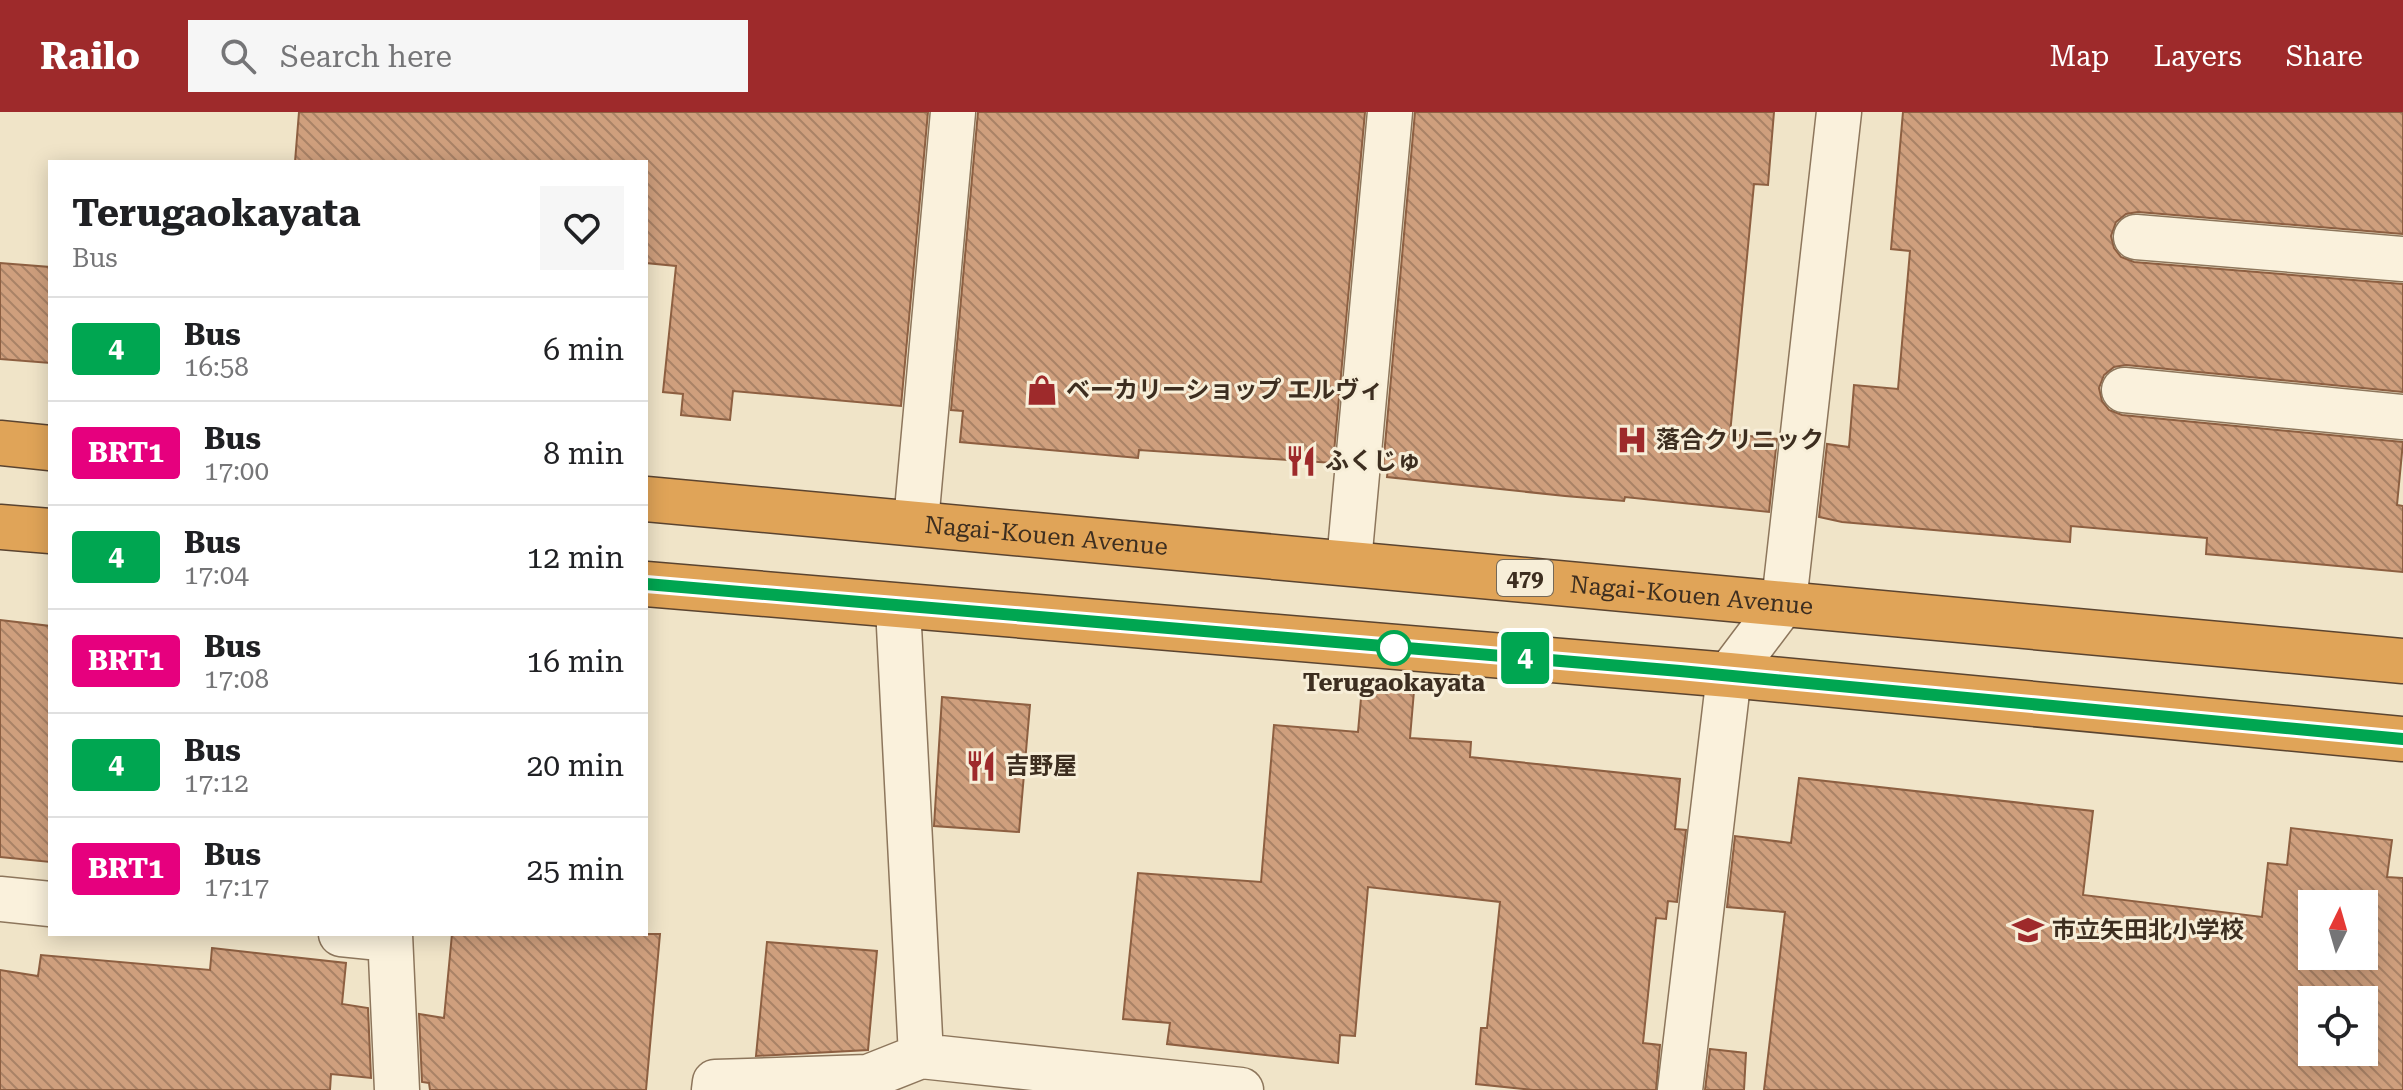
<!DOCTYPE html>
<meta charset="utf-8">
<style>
:root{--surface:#fff;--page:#f6f6f6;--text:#202124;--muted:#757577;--line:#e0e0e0;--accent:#9e2a2b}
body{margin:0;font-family:"Roboto Serif","Noto Sans JP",serif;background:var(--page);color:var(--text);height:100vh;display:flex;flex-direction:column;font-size:30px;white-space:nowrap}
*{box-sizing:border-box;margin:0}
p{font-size:26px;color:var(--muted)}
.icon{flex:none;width:44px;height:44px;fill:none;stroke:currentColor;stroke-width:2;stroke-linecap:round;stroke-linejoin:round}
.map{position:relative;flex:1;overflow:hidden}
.drawer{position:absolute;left:48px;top:48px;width:600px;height:776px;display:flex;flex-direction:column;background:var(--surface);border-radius:0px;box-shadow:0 4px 20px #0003}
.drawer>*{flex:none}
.badge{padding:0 16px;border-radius:6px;font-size:28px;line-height:52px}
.needle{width:52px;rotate:5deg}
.fabs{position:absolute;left:2298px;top:778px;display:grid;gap:16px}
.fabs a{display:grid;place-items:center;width:80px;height:80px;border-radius:0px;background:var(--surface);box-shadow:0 4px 20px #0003;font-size:40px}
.map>.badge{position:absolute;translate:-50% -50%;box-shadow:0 0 0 4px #fff}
.round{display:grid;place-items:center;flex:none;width:84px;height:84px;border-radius:0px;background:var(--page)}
.head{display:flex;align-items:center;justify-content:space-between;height:136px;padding:0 24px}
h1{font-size:38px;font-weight:700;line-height:60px}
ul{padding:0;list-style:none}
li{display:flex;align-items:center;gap:24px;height:104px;padding:0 24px;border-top:2px solid var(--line)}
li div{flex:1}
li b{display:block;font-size:30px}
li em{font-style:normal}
li .badge{min-width:88px;font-weight:700;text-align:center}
header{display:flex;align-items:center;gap:48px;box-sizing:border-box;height:112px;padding:0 40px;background:var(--accent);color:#fff}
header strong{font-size:38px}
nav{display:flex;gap:44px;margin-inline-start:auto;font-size:28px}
.search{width:560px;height:72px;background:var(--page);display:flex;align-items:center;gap:20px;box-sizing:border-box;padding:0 28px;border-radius:0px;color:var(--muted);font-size:30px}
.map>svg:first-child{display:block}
.building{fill:url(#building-back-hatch);stroke:#8d5f41;stroke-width:2;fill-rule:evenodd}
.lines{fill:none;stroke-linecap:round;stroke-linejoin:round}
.minor-casing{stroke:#8d765c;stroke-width:47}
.highway-casing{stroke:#5b4430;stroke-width:47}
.minor{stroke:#faf1dc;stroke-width:44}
.highway{stroke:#e0a458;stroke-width:44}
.line-casing{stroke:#fff;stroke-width:18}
.line{stroke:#00a651;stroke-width:12}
.stop-dot{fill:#fff;stroke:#00a651;stroke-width:4}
.labels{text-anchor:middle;stroke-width:6;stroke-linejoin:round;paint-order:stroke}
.shield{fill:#f7eed8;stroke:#756857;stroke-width:2}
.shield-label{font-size:22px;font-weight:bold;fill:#3d2e20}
.poi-label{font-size:24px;font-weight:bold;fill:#3d2e20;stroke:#f7eed8;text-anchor:start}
.street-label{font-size:24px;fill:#3d2e20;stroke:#f7eed8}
.stop-label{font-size:24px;font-weight:bold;fill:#3d2e20;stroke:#f7eed8}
</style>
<header>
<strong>Railo</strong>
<div class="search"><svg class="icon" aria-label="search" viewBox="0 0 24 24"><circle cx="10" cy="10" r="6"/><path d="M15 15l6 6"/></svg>Search here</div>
<nav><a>Map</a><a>Layers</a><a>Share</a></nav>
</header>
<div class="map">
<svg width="2403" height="978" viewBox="0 0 2403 978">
<defs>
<pattern id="building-back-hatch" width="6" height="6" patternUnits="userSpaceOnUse" patternTransform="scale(2)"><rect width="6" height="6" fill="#cf9f7d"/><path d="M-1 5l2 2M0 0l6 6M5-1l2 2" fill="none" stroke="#a98266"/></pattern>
</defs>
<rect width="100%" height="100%" fill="#f0e4c8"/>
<path class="building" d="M 299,0 L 928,0 L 901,294 L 733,279 L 730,308 L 681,303 L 683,282 L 663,280 L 676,154 L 646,151 L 646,50 L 295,50 Z
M 978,0 L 1365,0 L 1333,351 L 1139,338 L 1138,346 L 960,330 L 963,299 L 951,298 Z
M 1415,0 L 1774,0 L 1768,73 L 1754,72 L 1730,322 L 1777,327 L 1769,400 L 1625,385 L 1624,389 L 1565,384 L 1387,365 L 1388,356 L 1383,355 Z
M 1903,0 L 2403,0 L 2403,122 L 2138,100 L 2126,102 L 2116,110 L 2111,124 L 2114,136 L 2121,145 L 2134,150 L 2403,172 L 2403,280 L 2126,253 L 2114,255 L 2104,263 L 2099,276 L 2102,289 L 2109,298 L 2122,303 L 2403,330 L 2397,393 L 2403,394 L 2403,460 L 2206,442 L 2207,426 L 2071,414 L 2070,430 L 1842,410 L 1819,405 L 1827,332 L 1849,335 L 1854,273 L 1898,277 L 1910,139 L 1891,137 Z
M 0,151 L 50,155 L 50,251 L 0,247 Z
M 0,508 L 50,514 L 50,750 L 0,745 Z
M 1362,575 L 1414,579 L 1410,626 L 1471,630 L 1470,645 L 1680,667 L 1675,717 L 1686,718 L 1677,790 L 1668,789 L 1666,807 L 1656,806 L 1643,931 L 1660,933 L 1656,978 L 1533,978 L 1476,972 L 1481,916 L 1487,916 L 1500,790 L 1368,775 L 1355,924 L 1340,923 L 1338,951 L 1167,932 L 1170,911 L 1123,907 L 1138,761 L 1261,770 L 1274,613 L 1358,620 Z
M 942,585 L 1030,593 L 1019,720 L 934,714 Z
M 1799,666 L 2093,699 L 2083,783 L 2262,805 L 2268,751 L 2287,753 L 2291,716 L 2392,728 L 2387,765 L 2403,766 L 2403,978 L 1764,978 L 1785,800 L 1727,795 L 1735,724 L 1791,731 ZM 2312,792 L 2364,792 L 2364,844 L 2312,844 ZM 2312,888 L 2364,888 L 2364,940 L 2312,940 Z
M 452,822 L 660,822 L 646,978 L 430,978 L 429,971 L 422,970 L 419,902 L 444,906 Z
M 767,830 L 877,839 L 868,938 L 756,944 Z
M 212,836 L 346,851 L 342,892 L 368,896 L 371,966 L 331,962 L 330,978 L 0,978 L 0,858 L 38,864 L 41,843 L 210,858 Z
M 1710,937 L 1746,941 L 1744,978 L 1705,978 Z"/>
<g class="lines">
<defs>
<path id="minor" d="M 2136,125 L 2403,147
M 2124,278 L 2403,305
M 916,410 L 953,0
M 1349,450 L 1390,0
M 898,495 L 921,944 L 1241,978
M 0,787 L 50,792
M 341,822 L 390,827
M 390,822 L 397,978
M 714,978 L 715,970 L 868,965 L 921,944
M 1680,978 L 1729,563 L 1784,490 L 1839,0"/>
<g id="highway">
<path d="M 0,331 L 50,336"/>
<path id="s1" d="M 646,387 L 2403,549"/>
<path d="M 0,415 L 50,419"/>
<path d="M 646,472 L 1729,563 L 2403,627"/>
</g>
</defs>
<use href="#minor" class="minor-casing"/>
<use href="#highway" class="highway-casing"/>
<use href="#minor" class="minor"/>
<use href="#highway" class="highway"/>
</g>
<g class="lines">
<defs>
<path id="line" d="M 646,472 L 1680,559 L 2403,627"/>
</defs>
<use href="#line" class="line-casing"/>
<use href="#line" class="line"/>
</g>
<defs>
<symbol id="shop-bare" viewBox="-9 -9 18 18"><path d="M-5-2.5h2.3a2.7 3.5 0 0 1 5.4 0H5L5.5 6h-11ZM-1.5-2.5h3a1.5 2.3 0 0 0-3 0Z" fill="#9e2a2b" stroke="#f7eed8" stroke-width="2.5" paint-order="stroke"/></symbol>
<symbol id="hospital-bare" viewBox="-9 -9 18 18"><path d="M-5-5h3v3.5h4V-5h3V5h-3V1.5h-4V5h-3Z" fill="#9e2a2b" stroke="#f7eed8" stroke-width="2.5" paint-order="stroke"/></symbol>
<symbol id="restaurant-bare" viewBox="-9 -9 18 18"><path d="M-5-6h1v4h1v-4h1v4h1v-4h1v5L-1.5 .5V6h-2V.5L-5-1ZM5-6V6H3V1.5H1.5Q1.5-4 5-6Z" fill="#9e2a2b" stroke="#f7eed8" stroke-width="2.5" paint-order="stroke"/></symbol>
<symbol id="school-bare" viewBox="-9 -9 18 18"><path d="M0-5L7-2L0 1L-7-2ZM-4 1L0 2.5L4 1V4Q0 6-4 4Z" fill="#9e2a2b" stroke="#f7eed8" stroke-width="2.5" paint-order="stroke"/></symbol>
</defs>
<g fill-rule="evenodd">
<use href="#shop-bare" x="1020" y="256" width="44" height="44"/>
<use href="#hospital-bare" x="1610" y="306" width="44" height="44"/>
<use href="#restaurant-bare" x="1279" y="327" width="44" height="44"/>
<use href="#restaurant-bare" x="959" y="632" width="44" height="44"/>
<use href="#school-bare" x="2006" y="796" width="44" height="44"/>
</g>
<circle class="stop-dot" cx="1394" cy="536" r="16"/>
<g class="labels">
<rect class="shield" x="1497" y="448" width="56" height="36" rx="6"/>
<g class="shield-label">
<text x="1525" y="474">479</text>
</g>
<g class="poi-label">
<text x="1066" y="286">ベーカリーショップ エルヴィ</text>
<text x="1656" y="336">落合クリニック</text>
<text x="1325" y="357">ふくじゅ</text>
<text x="1005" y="662">吉野屋</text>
<text x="2052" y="826">市立矢田北小学校</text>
</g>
<g class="street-label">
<text dy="8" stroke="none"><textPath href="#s1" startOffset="402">Nagai-Kouen Avenue</textPath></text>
<text dy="8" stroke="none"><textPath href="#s1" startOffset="1050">Nagai-Kouen Avenue</textPath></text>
</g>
<g class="stop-label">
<text x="1394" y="579">Terugaokayata</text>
</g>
</g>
</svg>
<div class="fabs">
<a><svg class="needle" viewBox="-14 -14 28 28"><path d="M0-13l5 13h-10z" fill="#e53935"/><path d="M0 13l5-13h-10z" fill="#757577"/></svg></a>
<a><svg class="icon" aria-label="locate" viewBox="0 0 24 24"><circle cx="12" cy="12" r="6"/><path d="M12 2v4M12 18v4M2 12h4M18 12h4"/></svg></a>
</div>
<b class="badge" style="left:1525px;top:546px;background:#00a651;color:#fff">4</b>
<section class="drawer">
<div class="head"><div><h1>Terugaokayata</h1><p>Bus</p></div><a class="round"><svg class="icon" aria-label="heart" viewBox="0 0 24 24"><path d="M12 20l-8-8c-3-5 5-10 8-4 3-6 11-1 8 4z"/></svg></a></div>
<ul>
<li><span class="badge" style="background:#00a651;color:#fff">4</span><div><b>Bus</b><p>16:58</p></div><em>6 min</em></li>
<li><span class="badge" style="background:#e6007e;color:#fff">BRT1</span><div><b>Bus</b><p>17:00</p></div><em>8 min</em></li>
<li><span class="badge" style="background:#00a651;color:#fff">4</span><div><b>Bus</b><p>17:04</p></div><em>12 min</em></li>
<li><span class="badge" style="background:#e6007e;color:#fff">BRT1</span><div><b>Bus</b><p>17:08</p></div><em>16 min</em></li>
<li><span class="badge" style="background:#00a651;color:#fff">4</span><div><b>Bus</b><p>17:12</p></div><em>20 min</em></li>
<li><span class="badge" style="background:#e6007e;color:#fff">BRT1</span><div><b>Bus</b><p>17:17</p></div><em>25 min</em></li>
</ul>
</section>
</div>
